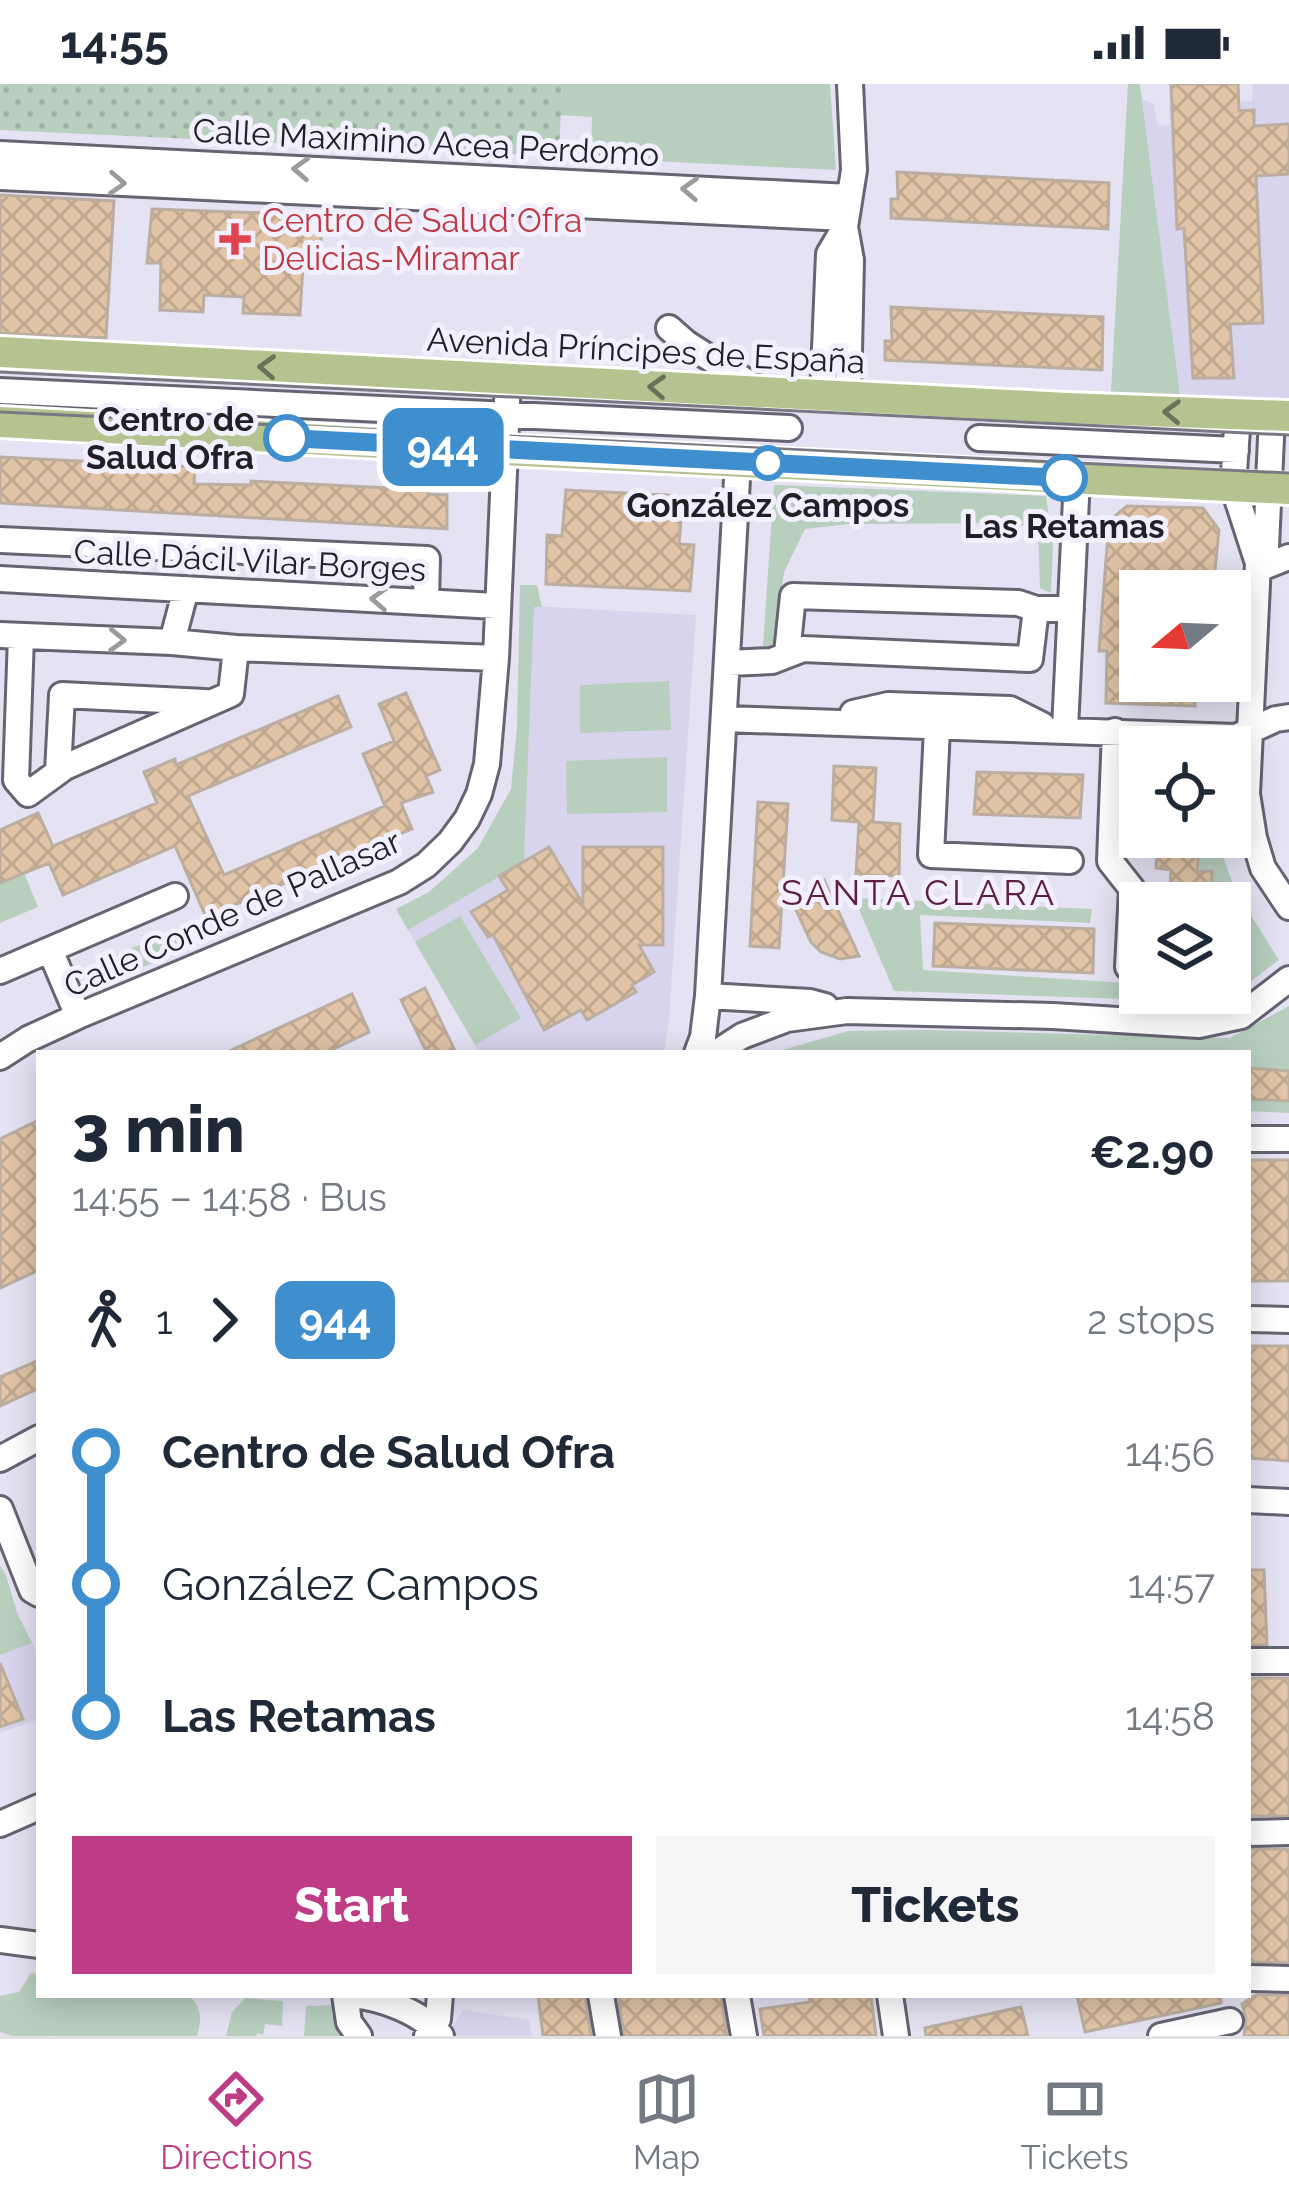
<!DOCTYPE html>
<meta charset="utf-8">
<style>
:root{--surface:#fff;--page:#f6f6f7;--text:#1f2937;--muted:#747a83;--line:#e0e1e3;--accent:#bd3c85}
body{margin:0;font-family:Raleway,sans-serif;background:var(--page);color:var(--text);height:100vh;display:flex;flex-direction:column;font-size:45px;white-space:nowrap}
*{box-sizing:border-box;margin:0}
p{font-size:39px;color:var(--muted)}
.icon{flex:none;width:66px;height:66px;fill:none;stroke:currentColor;stroke-width:2;stroke-linecap:round;stroke-linejoin:round}
.map{position:relative;flex:1;overflow:hidden}
.details{position:absolute;left:36px;top:966px;width:1215px;height:948px;display:flex;flex-direction:column;background:var(--surface);border-radius:0px;box-shadow:0 6px 30px #0003}
.details>*{flex:none}
.badge{padding:0 24px;border-radius:18px;font-size:42px;line-height:78px}
.needle{width:78px;rotate:251deg}
.controls{position:absolute;left:1119px;top:486px;display:grid;gap:24px}
.controls a{display:grid;place-items:center;width:132px;height:132px;border-radius:0px;background:var(--surface);box-shadow:0 6px 30px #0003;font-size:60px}
.map>.badge{position:absolute;translate:-50% -50%;box-shadow:0 0 0 6px #fff}
.legs{display:flex;align-items:center;gap:18px;height:132px;padding:0 36px;font-size:39px}
.legs p{margin-inline-start:auto}
.summary{display:flex;align-items:center;justify-content:space-between;height:204px;padding:0 36px}
h1{font-size:66px;font-weight:800;line-height:90px}
.cta{display:flex;gap:24px;margin-top:auto;padding:24px 36px}
.cta a{flex:1;height:138px;border-radius:0px;background:var(--accent);color:#fff;font-size:48px;font-weight:800;line-height:138px;text-align:center}
.cta a+a{background:var(--page);color:var(--text)}
ul{padding:0 36px;list-style:none}
li{display:flex;align-items:center;gap:42px;height:132px;font-size:45px}
li i{display:grid;place-items:center;width:18px;height:100%;margin:0 15px;background:currentColor}
li i::after{content:'';width:30px;height:30px;margin:-15px;border:9px solid;border-radius:50%;background:var(--surface)}
li p{margin-inline-start:auto}
li:first-child i{background:linear-gradient(#0000 50%,currentColor 0)}
li:last-child i{background:linear-gradient(currentColor 50%,#0000 0)}
.status{display:flex;justify-content:space-between;align-items:center;height:84px;padding:0 60px;background:var(--surface);direction:ltr}
.status svg{height:33px;fill:currentColor}
.tabs{display:flex;justify-content:space-around;align-items:center;height:168px;border-top:3px solid var(--line);background:var(--surface);font-size:33px;color:var(--muted)}
.tabs a{display:grid;justify-items:center;gap:6px}
.tabs .active{color:var(--accent)}
.map>svg:first-child{display:block}
.built{fill:#d8d4ed}
.green{fill:#b8cfbe}
.park{fill:url(#park-dots)}
.building{fill:url(#building-cross-hatch);stroke:#bbaea1;stroke-width:3}
.lines{fill:none;stroke-linecap:round;stroke-linejoin:round}
.minor-casing{stroke:#666373;stroke-width:30}
.major-casing{stroke:#fff;stroke-width:36}
.minor{stroke:#fff;stroke-width:24}
.major{stroke:#b4c38f;stroke-width:30}
.tram{stroke:#7a7883;stroke-width:3}
.oneway{stroke:#9b9b9d}
.oneway2{stroke:#6a725a}
.line-1-casing{stroke:#fff;stroke-width:27}
.line-1{stroke:#3f8fcf;stroke-width:18}
.health-dot{fill:#e0444e;stroke:#f2effe;stroke-width:4.5}
.stop-1-dot{fill:#fff;stroke:#3f8fcf;stroke-width:6}
.labels{text-anchor:middle;stroke-width:10;stroke-linejoin:round;paint-order:stroke}
.street-label{font-size:33px;fill:#212026;stroke:#f2effe}
.health-label{font-size:33px;fill:#be3a42;stroke:#f2effe;text-anchor:start}
.stop-label{font-size:33px;font-weight:bold;fill:#212026;stroke:#f2effe}
.neighbourhood-label{font-size:36px;letter-spacing:3px;fill:#5d1e41;stroke:#f2effe}
</style>
<div class="status"><b>14:55</b><svg viewBox="0 0 49 12"><path d="M0 12V9h3v3zM5 12V6h3v6zM10 12V3h3v9zM15 12V0h3v12zM26 1h20v11H26zM47 4h2v5h-2z"/></svg></div>
<div class="map">
<svg width="1289" height="1952" viewBox="0 0 1289 1952">
<defs>
<pattern id="park-dots" width="8" height="8" patternUnits="userSpaceOnUse" patternTransform="scale(3)"><rect width="8" height="8" fill="#b8cfbe"/><path d="M2 2h.1M6 6h.1" fill="none" stroke="#9eb1a3" stroke-width="1.8" stroke-linecap="round"/></pattern>
<pattern id="building-cross-hatch" width="8" height="8" patternUnits="userSpaceOnUse" patternTransform="scale(3)"><rect width="8" height="8" fill="#e0c4a5"/><path d="M0 0l8 8M0 8l8-8" fill="none" stroke="#c0a88e"/></pattern>
</defs>
<rect width="100%" height="100%" fill="#e5e2f3"/>
<path class="built" d="M 1253,0 L 1289,0 L 1289,315 L 1180,311 L 1142,15 L 1154,20 L 1158,42 L 1170,41 L 1169,20 L 1252,17 Z
M 534,522 L 696,531 L 669,935 L 664,969 L 480,969 L 408,846 L 524,777 Z
M 6,1491 L 17,1529 L 39,1573 L 39,1635 L 0,1649 L 0,1494 Z
M 463,1926 L 529,1936 L 532,1952 L 447,1952 Z"/>
<path class="green" d="M 562,0 L 830,0 L 836,86 L 591,74 L 592,33 L 560,31 Z
M 1128,0 L 1140,0 L 1180,311 L 1111,308 Z
M 774,401 L 1046,412 L 1053,462 L 1051,509 L 1040,504 L 1038,445 L 1011,439 L 849,440 L 805,445 L 784,488 L 774,563 L 763,562 Z
M 520,501 L 537,501 L 542,523 L 534,523 L 524,778 L 408,846 L 396,825 L 429,808 L 478,764 L 511,705 L 517,643 Z
M 669,597 L 671,646 L 580,649 L 580,601 Z
M 667,673 L 667,728 L 567,730 L 566,677 Z
M 1182,753 L 1216,753 L 1235,806 L 1279,876 L 1227,915 L 1214,918 L 894,907 L 854,814 L 1092,825 L 1090,839 L 920,831 L 923,886 L 1127,899 L 1128,893 L 1140,894 L 1140,909 L 1230,909 L 1230,819 L 1205,819 L 1197,788 Z
M 24,789 L 38,823 L 0,839 L 0,799 Z
M 460,832 L 521,934 L 475,961 L 415,858 Z
M 189,839 L 196,861 L 88,906 L 80,887 Z
M 1289,922 L 1289,1029 L 1248,1027 L 1248,969 L 772,969 L 848,947 L 923,946 L 1230,954 Z
M 0,1481 L 6,1491 L 17,1529 L 32,1559 L 0,1571 Z
M 31,1889 L 39,1890 L 39,1911 L 190,1912 C 202,1926 202,1934 197,1952 L 12,1952 L 0,1948 L 0,1912 L 19,1908 Z
M 245,1914 L 283,1917 L 282,1942 L 265,1940 L 263,1951 L 257,1949 L 256,1952 L 226,1952 L 232,1928 Z
M 334,1921 L 345,1952 L 304,1952 L 306,1922 Z"/>
<path class="park" d="M 0,0 L 562,0 L 559,72 L 0,46 Z"/>
<path class="building" d="M 1171,0 L 1238,0 L 1239,27 L 1254,26 L 1254,42 L 1289,40 L 1289,90 L 1256,92 L 1263,239 L 1230,240 L 1234,294 L 1193,294 L 1184,144 L 1177,145 Z
M 897,88 L 1109,99 L 1108,145 L 891,134 L 891,115 L 898,115 Z
M 0,111 L 114,117 L 106,254 L 0,249 Z
M 152,125 L 322,131 L 320,182 L 303,181 L 300,231 L 243,229 L 244,213 L 204,211 L 203,228 L 160,226 L 161,179 L 147,179 Z
M 891,223 L 1103,233 L 1102,286 L 885,276 L 885,257 L 892,257 Z
M 0,373 L 195,383 L 194,400 L 251,401 L 251,397 L 428,406 L 428,410 L 447,411 L 447,445 L 0,419 Z
M 566,406 L 683,412 L 679,460 L 694,461 L 690,507 L 546,500 L 547,451 L 562,452 Z
M 1127,422 L 1203,424 L 1219,446 L 1213,507 L 1140,507 L 1140,597 L 1196,597 L 1195,622 L 1106,619 L 1107,567 L 1099,567 L 1109,437 Z
M 406,609 L 440,686 L 426,692 L 433,708 L 401,719 L 412,745 L 234,821 L 238,828 L 209,840 L 175,762 L 63,811 L 49,779 L 0,799 L 0,746 L 38,729 L 53,762 L 157,719 L 144,688 L 175,675 L 176,681 L 338,612 L 351,643 L 188,712 L 224,791 L 385,722 L 363,670 L 394,657 L 379,620 Z
M 834,682 L 876,684 L 873,738 L 900,740 L 899,792 L 856,791 L 859,738 L 832,736 Z
M 977,688 L 1083,691 L 1080,734 L 974,730 Z
M 758,718 L 788,720 L 779,864 L 750,862 Z
M 1158,753 L 1200,753 L 1197,788 L 1212,787 L 1211,819 L 1169,819 L 1171,786 L 1156,784 Z
M 549,763 L 583,820 L 583,763 L 663,763 L 663,861 L 639,861 L 654,888 L 632,901 L 636,908 L 587,936 L 581,926 L 544,946 L 493,851 L 488,853 L 471,828 L 508,806 L 499,792 Z
M 824,796 L 859,872 L 840,875 L 821,868 L 811,858 L 795,824 Z
M 935,839 L 1094,845 L 1093,889 L 933,882 Z
M 425,904 L 456,969 L 427,969 L 401,916 Z
M 352,910 L 369,948 L 325,969 L 225,969 Z
M 1248,984 L 1289,987 L 1289,1017 L 1248,1015 Z
M 39,1036 L 39,1186 L 0,1204 L 0,1055 Z
M 1248,1076 L 1289,1076 L 1289,1197 L 1248,1197 Z
M 1248,1262 L 1289,1262 L 1289,1377 L 1248,1374 Z
M 39,1276 L 39,1304 L 0,1322 L 0,1293 Z
M 1248,1486 L 1264,1486 L 1267,1561 L 1248,1561 Z
M 0,1579 L 23,1635 L 0,1643 Z
M 1248,1594 L 1289,1594 L 1289,1732 L 1248,1732 Z
M 1248,1765 L 1289,1765 L 1289,1879 L 1248,1878 Z
M 538,1911 L 585,1911 L 591,1952 L 543,1952 Z
M 618,1911 L 721,1911 L 727,1952 L 624,1952 Z
M 809,1911 L 871,1911 L 876,1952 L 764,1952 L 760,1925 L 810,1918 Z
M 1077,1911 L 1220,1911 L 1221,1919 L 1085,1948 Z
M 1256,1911 L 1289,1911 L 1289,1952 L 1244,1952 L 1246,1935 L 1242,1920 Z
M 1021,1923 L 1028,1952 L 926,1952 L 925,1944 Z"/>
<g class="lines">
<defs>
<path id="minor" d="M 0,70 L 849,113
M 0,93 L 845,134
M 669,244 L 686,259 L 761,307
M 0,307 L 789,344
M 823,312 L 829,170 L 845,143
M 848,313 L 851,176 L 845,143 L 854,86 L 850,0
M 1238,331 L 1233,402 L 1258,479 L 1247,710 L 1254,754 L 1263,784 L 1289,823
M 979,354 L 1236,366
M 0,456 L 427,475 L 426,518
M 1266,463 L 1272,332
M 1258,485 L 1289,473
M 0,495 L 496,522
M 0,551 L 172,558 L 236,564 L 496,574
M 21,552 L 16,696 L 28,710 L 65,683 L 231,610 L 236,564
M 172,558 L 186,505
M 787,569 L 793,512 L 1018,519 L 1036,525 L 1071,525
M 728,579 L 772,577 L 803,565 L 1030,575 L 1036,525
M 938,623 L 931,771 L 1070,777
M 853,629 L 888,621 L 1010,625 L 1042,641
M 725,635 L 1236,653 L 1276,635 L 1289,633
M 1065,645 L 1077,394
M 1115,647 L 1110,777 L 1132,805 L 1128,883
M 58,688 L 62,611 L 205,618
M 50,866 L 78,932
M 0,887 L 175,812
M 708,912 L 810,918 L 825,922
M 697,969 L 703,953 L 708,912 L 738,377
M 716,969 L 742,952 L 787,935 L 847,927 L 1053,932 L 1199,941 L 1241,932 L 1289,895
M 0,973 L 28,955 L 78,932 L 399,798 L 426,781 L 450,758 L 467,735 L 479,710 L 487,680 L 496,574 L 508,295
M 1248,1055 L 1289,1055
M 1248,1235 L 1289,1236
M 0,1375 L 39,1354
M 1248,1416 L 1289,1418
M 0,1425 L 32,1506 L 39,1510
M 1248,1577 L 1289,1577
M 0,1740 L 39,1723
M 1248,1749 L 1289,1748
M 0,1856 L 39,1861
M 1248,1894 L 1289,1895
M 345,1911 L 349,1938 L 359,1952
M 352,1911 C 383,1914 421,1928 441,1952
M 601,1911 L 608,1952
M 737,1911 L 744,1952
M 890,1911 L 896,1952
M 427,1952 L 438,1935 L 440,1911
M 1161,1952 L 1230,1937"/>
<path id="major" d="M 0,268 L 1066,324 L 1289,332
M 0,338 L 505,366 L 1289,405"/>
</defs>
<use href="#minor" class="minor-casing"/>
<use href="#major" class="major-casing"/>
<use href="#minor" class="minor"/>
<use href="#major" class="major"/>
<path class="tram" d="M 0,288 L 1289,351
M 0,328 L 1289,389"/>
</g>
<defs><path id="oneway-chevron" d="M-2-3.5L2.5 0L-2 3.5" fill="none" stroke-width="1.6" stroke-linecap="round" stroke-linejoin="round" transform="scale(3)"/></defs>
<g class="oneway">
<use href="#oneway-chevron" transform="translate(301 85) rotate(-177)"/>
<use href="#oneway-chevron" transform="translate(117 99) rotate(3)"/>
<use href="#oneway-chevron" transform="translate(690 105) rotate(-177)"/>
<use href="#oneway-chevron" transform="translate(379 515) rotate(-177)"/>
<use href="#oneway-chevron" transform="translate(117 556) rotate(2)"/>
</g>
<g class="oneway2">
<use href="#oneway-chevron" transform="translate(267 283) rotate(-177)"/>
<use href="#oneway-chevron" transform="translate(657 303) rotate(-177)"/>
<use href="#oneway-chevron" transform="translate(1172 328) rotate(-178)"/>
</g>
<g class="lines">
<defs>
<path id="line-1" d="M 287,354 L 1064,394"/>
</defs>
<use href="#line-1" class="line-1-casing"/>
<use href="#line-1" class="line-1"/>
</g>
<path class="health-dot" d="M229 137h12v12h12v12h-12v12h-12v-12h-12v-12h12z"/>
<g class="stop-1-dot">
<circle cx="287" cy="354" r="21"/>
<circle cx="768" cy="379" r="15"/>
<circle cx="1064" cy="394" r="21"/>
</g>
<g class="labels">
<g class="street-label">
<text transform="translate(426 58) rotate(3)" y="12">Calle Maximino Acea Perdomo</text>
<text transform="translate(646 266) rotate(3)" y="12">Avenida Príncipes de España</text>
<text transform="translate(250 476) rotate(3)" y="12">Calle Dácil Vilar Borges</text>
<text transform="translate(232 829) rotate(-24)" y="12">Calle Conde de Pallasar</text>
</g>
<g class="health-label">
<text x="262" y="148">Centro de Salud Ofra<tspan x="262" dy="38">Delicias-Miramar</tspan></text>
</g>
<g class="stop-label">
<text x="254" y="347" text-anchor="end">Centro de<tspan x="254" dy="38">Salud Ofra</tspan></text>
<text x="768" y="433">González Campos</text>
<text x="1064" y="454">Las Retamas</text>
</g>
<g class="neighbourhood-label">
<text x="919" y="821">SANTA CLARA</text>
</g>
</g>
</svg>
<div class="controls">
<a><svg class="needle" viewBox="-14 -14 28 28"><path d="M0-13l5 13h-10z" fill="#e53935"/><path d="M0 13l5-13h-10z" fill="#747a83"/></svg></a>
<a><svg class="icon" aria-label="locate" viewBox="0 0 24 24"><circle cx="12" cy="12" r="6"/><path d="M12 2v4M12 18v4M2 12h4M18 12h4"/></svg></a>
<a><svg class="icon" aria-label="layers" viewBox="0 0 24 24"><path d="M12 4l9 5-9 5-9-5zM3 14l9 5 9-5"/></svg></a>
</div>
<b class="badge" style="left:443px;top:363px;background:#3f8fcf;color:#fff">944</b>
<section class="details">
<div class="summary"><div><h1>3 min</h1><p>14:55 – 14:58 · Bus</p></div><b>€2.90</b></div>
<div class="legs"><svg class="icon" aria-label="walk" viewBox="0 0 24 24"><circle cx="13" cy="4" r="2"/><path d="M13 8l-2 6 4 7M11 14l-3 7M7 12l3-4h3l4 4"/></svg>1<svg class="icon" aria-label="forward" viewBox="0 0 24 24"><path d="M9 5l7 7-7 7"/></svg><b class="badge" style="background:#3f8fcf;color:#fff">944</b><p>2 stops</p></div>
<ul>
<li><i style="color:#3f8fcf"></i><b>Centro de Salud Ofra</b><p>14:56</p></li>
<li><i style="color:#3f8fcf"></i><span>González Campos</span><p>14:57</p></li>
<li><i style="color:#3f8fcf"></i><b>Las Retamas</b><p>14:58</p></li>
</ul>
<div class="cta"><a>Start</a><a>Tickets</a></div>
</section>
</div>
<nav class="tabs">
<a class="active"><svg class="icon" aria-label="directions" viewBox="0 0 24 24"><path d="M12 3l9 9-9 9-9-9zM9 14v-3h6M13 9l2 2-2 2"/></svg>Directions</a>
<a><svg class="icon" aria-label="map" viewBox="0 0 24 24"><path d="M3 6l6-2 6 2 6-2v14l-6 2-6-2-6 2zM9 4v14M15 6v14"/></svg>Map</a>
<a><svg class="icon" aria-label="tickets" viewBox="0 0 24 24"><path d="M3 7h18v10H3zM15 7v10"/></svg>Tickets</a>
</nav>
